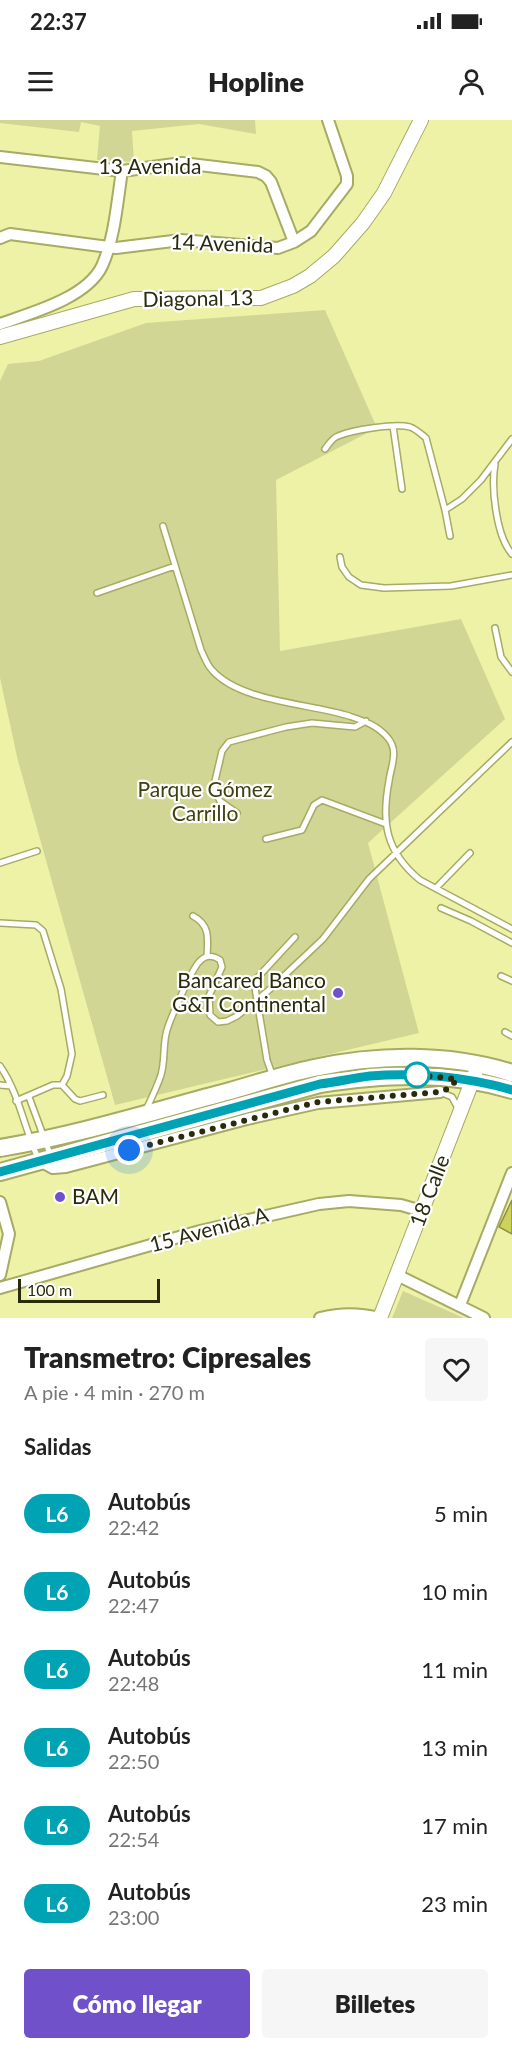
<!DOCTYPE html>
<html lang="es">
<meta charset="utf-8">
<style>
:root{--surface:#fff;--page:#f6f6f6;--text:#222;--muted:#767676;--accent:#7151ca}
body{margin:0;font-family:Lato,sans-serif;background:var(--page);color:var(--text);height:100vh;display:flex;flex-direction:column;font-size:22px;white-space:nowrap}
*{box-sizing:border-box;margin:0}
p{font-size:20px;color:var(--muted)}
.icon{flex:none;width:33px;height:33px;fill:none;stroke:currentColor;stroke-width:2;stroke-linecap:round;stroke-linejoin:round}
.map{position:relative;height:1198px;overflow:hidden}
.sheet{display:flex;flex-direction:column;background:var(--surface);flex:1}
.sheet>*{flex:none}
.badge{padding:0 12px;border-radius:20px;font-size:21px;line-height:39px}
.scale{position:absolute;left:18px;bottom:15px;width:142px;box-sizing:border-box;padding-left:6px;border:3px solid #292b0c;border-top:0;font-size:16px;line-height:21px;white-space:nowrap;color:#292b0c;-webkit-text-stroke:4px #fff;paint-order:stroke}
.you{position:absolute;width:30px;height:30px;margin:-15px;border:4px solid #fff;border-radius:50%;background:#1a73e8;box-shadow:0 0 0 9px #1a73e833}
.map>.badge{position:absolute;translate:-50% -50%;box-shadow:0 0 0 3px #fff}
h2{padding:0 24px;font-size:22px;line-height:54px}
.round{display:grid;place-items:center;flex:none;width:63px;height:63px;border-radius:6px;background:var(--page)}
.overview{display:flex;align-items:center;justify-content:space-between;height:102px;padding:0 24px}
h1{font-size:28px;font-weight:800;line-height:45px}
.primary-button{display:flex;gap:12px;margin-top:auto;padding:12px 24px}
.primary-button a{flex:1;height:69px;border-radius:6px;background:var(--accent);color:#fff;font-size:24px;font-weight:800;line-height:69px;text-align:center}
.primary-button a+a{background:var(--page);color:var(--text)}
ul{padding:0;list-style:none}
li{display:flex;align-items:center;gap:18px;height:78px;padding:0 24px}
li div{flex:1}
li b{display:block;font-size:22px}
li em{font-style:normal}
li .badge{min-width:66px;font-weight:700;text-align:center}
.status{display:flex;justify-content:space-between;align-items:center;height:42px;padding:0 30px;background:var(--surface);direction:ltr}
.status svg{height:16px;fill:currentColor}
header{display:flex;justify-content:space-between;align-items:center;height:78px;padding:0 24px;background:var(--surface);font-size:27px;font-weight:800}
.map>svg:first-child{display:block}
.green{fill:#d1d694}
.building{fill:#cdd25a;stroke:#8c8f47;stroke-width:1.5}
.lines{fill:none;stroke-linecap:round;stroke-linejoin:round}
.lane-casing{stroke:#a7ab63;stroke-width:8}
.street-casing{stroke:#a7ab63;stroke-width:14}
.secondary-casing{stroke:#a7ab63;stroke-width:16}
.primary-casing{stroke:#a7ab63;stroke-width:20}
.lane{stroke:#fff;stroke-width:5}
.street{stroke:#fff;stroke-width:10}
.secondary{stroke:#fff;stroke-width:14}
.primary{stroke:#fff;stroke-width:16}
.line-casing{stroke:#fff;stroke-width:14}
.line{stroke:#00a3b4;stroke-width:9}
.walk{stroke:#292b0c;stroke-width:6;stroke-dasharray:0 10.8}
.poi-dot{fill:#7151ca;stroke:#fff;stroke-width:2}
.stop-dot{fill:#fff;stroke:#00a3b4;stroke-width:3}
.labels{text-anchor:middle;stroke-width:4.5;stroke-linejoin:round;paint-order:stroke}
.street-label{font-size:21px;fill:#292b0c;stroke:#fff}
.park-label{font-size:21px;fill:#3e400e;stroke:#fff}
.poi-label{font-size:21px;fill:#292b0c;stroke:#fff;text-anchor:end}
</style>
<div class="status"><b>22:37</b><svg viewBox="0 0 49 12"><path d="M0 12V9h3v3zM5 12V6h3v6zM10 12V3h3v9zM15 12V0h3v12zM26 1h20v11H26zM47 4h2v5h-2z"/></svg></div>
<header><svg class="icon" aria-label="menu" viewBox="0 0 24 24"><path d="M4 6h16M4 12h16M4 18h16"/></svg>Hopline<svg class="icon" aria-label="person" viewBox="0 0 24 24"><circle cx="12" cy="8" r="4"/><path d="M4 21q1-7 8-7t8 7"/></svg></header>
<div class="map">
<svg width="512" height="1198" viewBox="0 0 512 1198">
<rect width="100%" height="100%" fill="#edf2a7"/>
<path class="green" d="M 0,0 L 255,0 L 256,14 L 199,4 L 132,11 L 134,42 L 97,40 L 100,6 L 81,2 L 79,12 L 0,3 Z
M 325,190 L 377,308 L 276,360 L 280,531 L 461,499 L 505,599 L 368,723 L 419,913 L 115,985 L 18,641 L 0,558 L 0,261 L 8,244 L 39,241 L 146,203 Z
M 403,1171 L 464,1198 L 392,1198 Z"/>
<path class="building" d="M 512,1080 L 512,1114 L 499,1107 Z"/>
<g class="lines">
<defs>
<path id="lane" d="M 393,306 L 402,369
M 325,329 C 329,324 332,318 338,316 C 352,310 395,303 410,307 C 416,309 421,314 426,318 L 445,390 L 450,416
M 495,344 C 491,367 496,416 512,434
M 445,390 L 462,379 L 481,360 L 512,319
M 163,406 L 201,530 C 204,536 207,545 212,550 C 240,582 308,583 349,596 C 364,601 377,605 388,618 C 399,631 391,646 389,661 C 381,703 386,732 420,760 L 512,809
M 340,437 L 342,447 L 349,457 L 361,465 L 384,468 L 451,466 L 512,455
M 97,473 L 175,446
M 495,508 L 501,537 L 512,552
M 237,693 L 220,681 L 215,671 L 215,661 L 222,631 L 229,622 L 286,607 L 312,603 L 355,607 L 366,601
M 266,719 L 302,710 L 314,685 L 322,680 L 386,704
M 0,743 L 37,731
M 436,768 L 470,733
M 441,788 L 471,801 L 512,823
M 193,796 C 210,805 208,818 207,836
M 0,803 L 36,805 L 43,811 L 61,869 L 72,934 L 67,956 L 62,965
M 501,856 L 512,861
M 505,912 L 512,916
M 0,946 C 19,973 24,1008 38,1038
M 273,957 L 267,940 L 255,868 L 258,857 L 295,817
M 0,965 L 11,966
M 440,972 L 452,977 L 459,990
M 29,977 L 50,1034
M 16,981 L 53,965 L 62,965 L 75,979 L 80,981 L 103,975
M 146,990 C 151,979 157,967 161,955 C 165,941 163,928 166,914 C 168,903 192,849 199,842 C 205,835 213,835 220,840 L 222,847 L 209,876 L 210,895 L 218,902 L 227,901 L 237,896 L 269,870 L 323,819 L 369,759 L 512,622"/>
<path id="street" d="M 0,37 L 122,51 L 182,43 L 258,52 L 266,56 L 271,62 L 294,122
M 0,118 L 10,114 L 116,128 L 181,120 L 278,128 L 294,122 L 311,111 L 347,64 L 347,56 L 328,0
M 0,204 C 31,193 87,178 102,146 C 115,117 117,82 122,51
M 40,1041 L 53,1048 L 66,1047 L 247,999 L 318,983 L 440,972
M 0,1082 L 9,1114 L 0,1155
M 397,1155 L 484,1198
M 0,1168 L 200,1111 L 319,1084 L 349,1081 L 401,1085 L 422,1091
M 460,1185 L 512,1053
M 320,1198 C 341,1193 358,1193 380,1198"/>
<path id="secondary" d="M 0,217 L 134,179 L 261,178 L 293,166 L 310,156 L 334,136 L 363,103 L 384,73 L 421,0
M 380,1198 L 475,954"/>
<path id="primary" d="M 0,1028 C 78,1015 154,991 230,971 C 258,963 285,954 314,948 C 378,934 449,933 512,953
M 0,1052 L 320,964 C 386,954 447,951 512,970"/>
</defs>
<use href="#lane" class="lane-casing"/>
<use href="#street" class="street-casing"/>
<use href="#secondary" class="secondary-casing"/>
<use href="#primary" class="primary-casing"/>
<use href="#lane" class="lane"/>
<use href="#street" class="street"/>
<use href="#secondary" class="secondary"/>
<use href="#primary" class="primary"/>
</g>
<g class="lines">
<defs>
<path id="line" d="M 0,1052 L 320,964 C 337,962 353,958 370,956 C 416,952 468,957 512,970"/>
</defs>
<use href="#line" class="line-casing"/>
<use href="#line" class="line"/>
<path class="walk" d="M 129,1030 L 318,982 L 440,972 L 450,968 L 457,959 L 417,955"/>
</g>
<g class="poi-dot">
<circle cx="338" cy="873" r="6"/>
<circle cx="60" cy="1077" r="6"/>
</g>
<circle class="stop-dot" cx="417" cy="955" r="12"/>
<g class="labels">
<g class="street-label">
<text x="150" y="54">13 Avenida</text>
<text transform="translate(222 124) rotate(2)" y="7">14 Avenida</text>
<text transform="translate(198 179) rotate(-1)" y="7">Diagonal 13</text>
<text transform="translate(430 1071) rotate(-69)" y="7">18 Calle</text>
<text transform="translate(209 1110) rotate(-15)" y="7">15 Avenida A</text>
</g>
<g class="park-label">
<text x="205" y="677">Parque Gómez<tspan x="205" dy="24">Carrillo</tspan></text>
</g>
<g class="poi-label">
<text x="326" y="868">Bancared Banco<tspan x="326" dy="24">G&amp;T Continental</tspan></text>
<text x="72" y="1084" text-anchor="start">BAM</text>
</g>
</g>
</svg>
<div class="scale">100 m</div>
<div class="you" style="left:129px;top:1030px"></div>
</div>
<section class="sheet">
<div class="overview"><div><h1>Transmetro: Cipresales</h1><p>A pie · 4 min · 270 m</p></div><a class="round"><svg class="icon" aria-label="heart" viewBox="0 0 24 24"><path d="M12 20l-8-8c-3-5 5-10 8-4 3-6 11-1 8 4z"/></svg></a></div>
<h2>Salidas</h2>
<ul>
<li><span class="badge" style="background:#00a3b4;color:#fff">L6</span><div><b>Autobús</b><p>22:42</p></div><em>5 min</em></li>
<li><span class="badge" style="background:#00a3b4;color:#fff">L6</span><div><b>Autobús</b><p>22:47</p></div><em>10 min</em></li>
<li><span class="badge" style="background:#00a3b4;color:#fff">L6</span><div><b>Autobús</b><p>22:48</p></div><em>11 min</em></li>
<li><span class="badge" style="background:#00a3b4;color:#fff">L6</span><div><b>Autobús</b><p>22:50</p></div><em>13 min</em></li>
<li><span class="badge" style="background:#00a3b4;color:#fff">L6</span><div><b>Autobús</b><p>22:54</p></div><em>17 min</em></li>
<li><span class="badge" style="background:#00a3b4;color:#fff">L6</span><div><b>Autobús</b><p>23:00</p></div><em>23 min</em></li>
</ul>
<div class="primary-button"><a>Cómo llegar</a><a>Billetes</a></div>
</section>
